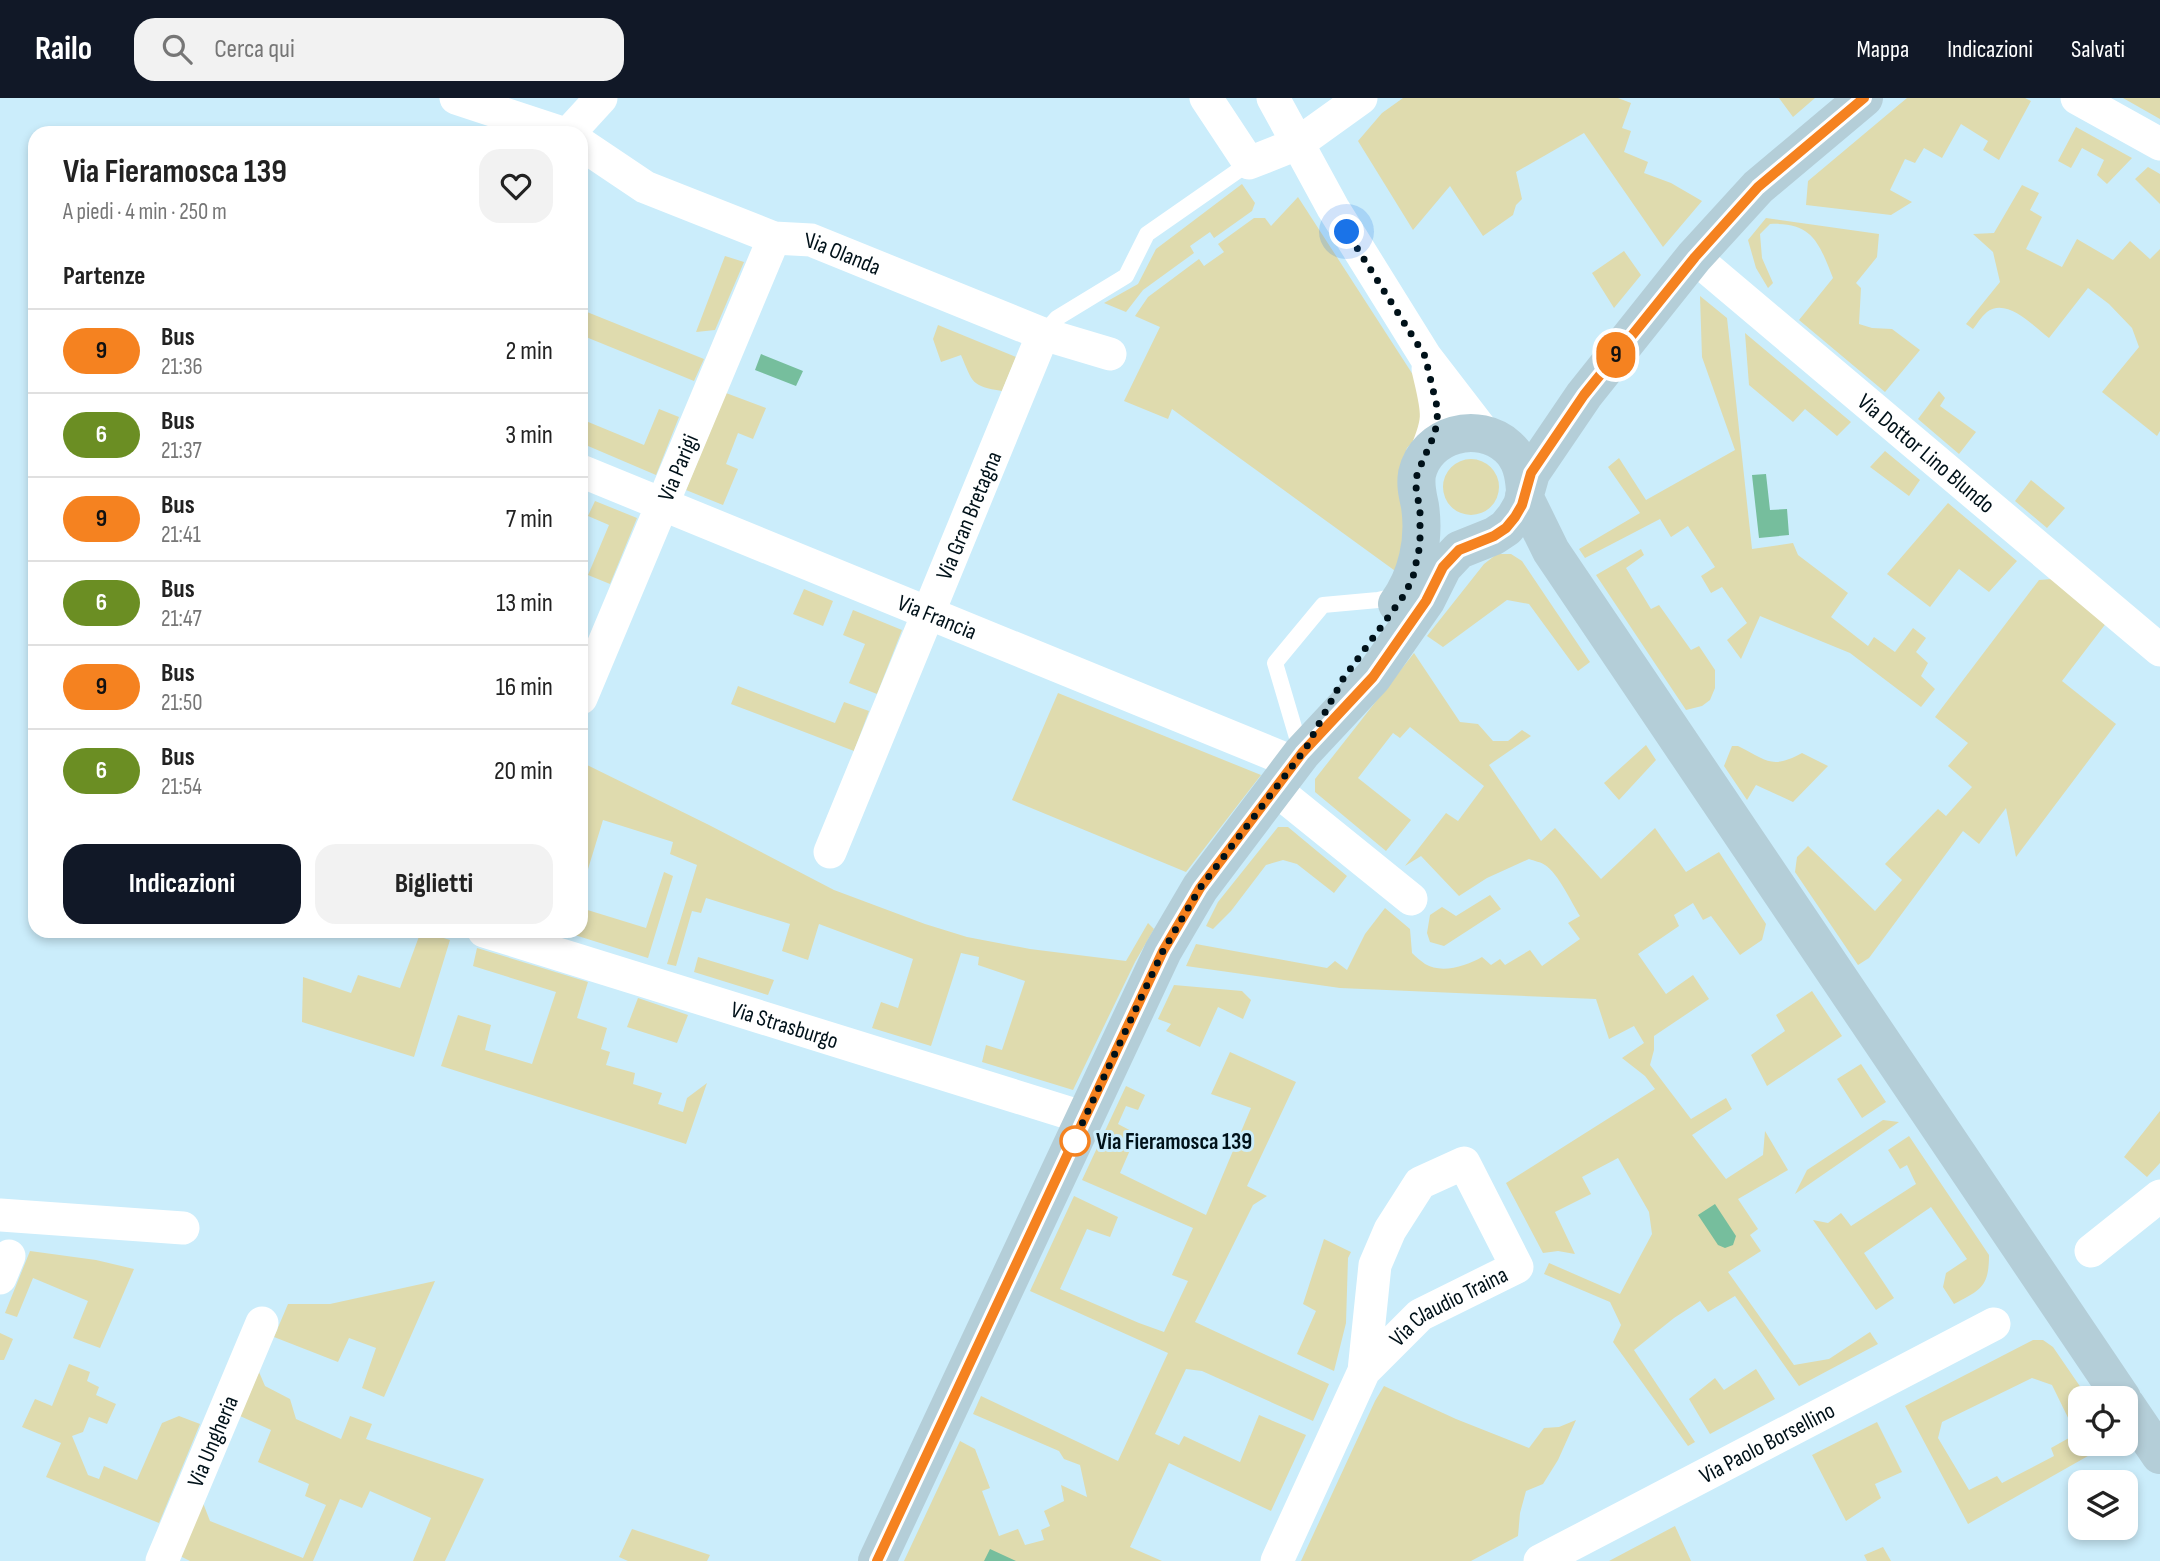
<!DOCTYPE html>
<html lang="it">
<meta charset="utf-8">
<style>
:root{--surface:#fff;--page:#f2f2f2;--text:#222;--muted:#767676;--line:#e0e0e0;--accent:#111827}
body{margin:0;font-family:"Sofia Sans Condensed",sans-serif;background:var(--page);color:var(--text);height:100vh;display:flex;flex-direction:column;font-size:26px;white-space:nowrap}
*{box-sizing:border-box;margin:0}
p{font-size:23px;color:var(--muted)}
.icon{flex:none;width:38px;height:38px;fill:none;stroke:currentColor;stroke-width:2;stroke-linecap:round;stroke-linejoin:round}
.map{position:relative;flex:1;overflow:hidden}
.panel{position:absolute;left:28px;top:28px;width:560px;height:812px;display:flex;flex-direction:column;background:var(--surface);border-radius:21px;box-shadow:0 4px 10px #0003}
.panel>*{flex:none}
.badge{padding:0 14px;border-radius:23px;font-size:24px;line-height:46px}
.buttons{position:absolute;left:2068px;top:1288px;display:grid;gap:14px}
.buttons a{display:grid;place-items:center;width:70px;height:70px;border-radius:14px;background:var(--surface);box-shadow:0 4px 10px #0003;font-size:35px}
.you{position:absolute;width:35px;height:35px;margin:-18px;border:5px solid #fff;border-radius:50%;background:#1a73e8;box-shadow:0 0 0 10px #1a73e833}
.map>.badge{position:absolute;translate:-50% -50%;box-shadow:0 0 0 4px #fff}
h2{padding:0 35px;font-size:26px;line-height:63px}
.round{display:grid;place-items:center;flex:none;width:74px;height:74px;border-radius:21px;background:var(--page)}
.head{display:flex;align-items:center;justify-content:space-between;height:119px;padding:0 35px}
h1{font-size:33px;font-weight:700;line-height:52px}
.button{display:flex;gap:14px;margin-top:auto;padding:14px 35px}
.button a{flex:1;height:80px;border-radius:21px;background:var(--accent);color:#fff;font-size:28px;font-weight:700;line-height:80px;text-align:center}
.button a+a{background:var(--page);color:var(--text)}
ul{padding:0;list-style:none}
li{display:flex;align-items:center;gap:21px;height:84px;padding:0 35px;border-top:2px solid var(--line)}
li div{flex:1}
li b{display:block;font-size:26px}
li em{font-style:normal}
li .badge{min-width:77px;font-weight:700;text-align:center}
header{display:flex;align-items:center;gap:42px;box-sizing:border-box;height:98px;padding:0 35px;background:var(--accent);color:#fff}
header strong{font-size:33px}
nav{display:flex;gap:38px;margin-inline-start:auto;font-size:24px}
.search{width:490px;height:63px;background:var(--page);display:flex;align-items:center;gap:18px;box-sizing:border-box;padding:0 24px;border-radius:21px;color:var(--muted);font-size:26px}
.map>svg:first-child{display:block}
.green{fill:#dfdbae;fill-rule:evenodd}
.water{fill:#76be9d}
.lines{fill:none;stroke-linecap:round;stroke-linejoin:round}
.lane{stroke:#fff;stroke-width:16}
.street{stroke:#fff;stroke-width:33}
.secondary{stroke:#b4ced8;stroke-width:38}
.line-casing{stroke:#fff;stroke-width:16}
.line{stroke:#f58220;stroke-width:10}
.walk{stroke:#001119;stroke-width:7;stroke-dasharray:0 12.6}
.stop-dot{fill:#fff;stroke:#f58220;stroke-width:3.5}
.labels{text-anchor:middle;stroke-width:6;stroke-linejoin:round;paint-order:stroke}
.street-label{font-size:23px;fill:#001119;stroke:#cbedfb}
.stop-label{font-size:23px;font-weight:bold;fill:#001119;stroke:#cbedfb;text-anchor:start}
</style>
<header>
<strong>Railo</strong>
<div class="search"><svg class="icon" aria-label="search" viewBox="0 0 24 24"><circle cx="10" cy="10" r="6"/><path d="M15 15l6 6"/></svg>Cerca qui</div>
<nav><a>Mappa</a><a>Indicazioni</a><a>Salvati</a></nav>
</header>
<div class="map">
<svg width="2160" height="1463" viewBox="0 0 2160 1463">
<rect width="100%" height="100%" fill="#cbedfb"/>
<path class="green" d="M 1403,0 L 1618,0 L 1631,5 L 1622,30 L 1631,33 L 1624,54 L 1648,64 L 1644,75 L 1671,85 L 1702,103 L 1663,149 L 1584,35 L 1516,74 L 1522,101 L 1516,107 L 1513,117 L 1483,138 L 1450,88 L 1413,132 L 1358,43 L 1382,15 Z
M 1779,0 L 1815,0 L 1793,19 Z
M 1907,0 L 2025,0 L 2031,3 L 1999,62 L 1983,52 L 1988,43 L 1961,26 L 1942,60 L 1924,50 L 1915,65 L 1905,61 L 1890,92 L 1912,104 L 1891,117 L 1806,107 L 1808,83 Z
M 2123,0 L 2160,0 L 2160,21 Z
M 2076,29 L 2132,60 L 2107,86 L 2097,77 L 2104,62 L 2082,50 L 2071,70 L 2058,63 Z
M 2148,69 L 2160,76 L 2160,106 L 2135,81 Z
M 1242,86 L 1255,105 L 1252,113 L 1214,140 L 1210,134 L 1190,148 L 1194,155 L 1143,192 L 1126,214 L 1104,205 L 1138,186 L 1156,151 Z
M 2022,87 L 2039,95 L 2030,112 L 2042,119 L 2026,151 L 2062,169 L 2077,141 L 2113,162 L 2130,143 L 2150,161 L 2160,151 L 2160,333 L 2157,338 L 2102,294 L 2139,249 L 2132,230 L 2109,206 L 2088,190 L 2049,240 C 2033,228 2007,199 1987,214 C 1981,219 1977,226 1973,231 L 1966,226 L 2000,184 L 1993,154 L 1973,136 L 1994,135 Z
M 1298,99 L 1417,283 L 1426,302 L 1419,337 L 1407,350 L 1400,371 L 1406,439 L 1398,475 L 1172,311 L 1168,321 L 1124,303 L 1160,229 L 1135,218 L 1148,199 L 1199,161 L 1204,168 L 1224,154 L 1218,146 L 1254,120 L 1265,120 L 1271,128 Z
M 1766,120 L 1879,136 L 1877,159 L 1856,185 L 1861,190 L 1859,226 L 1872,230 L 1892,231 L 1920,252 L 1885,294 L 1799,222 L 1833,180 C 1819,145 1813,124 1770,126 L 1760,136 L 1762,160 L 1773,185 L 1768,190 L 1756,170 L 1748,142 Z
M 1624,153 L 1641,177 L 1614,210 L 1592,175 Z
M 725,158 L 744,164 L 715,232 L 696,234 Z
M 1700,198 L 1727,220 L 1752,451 L 1793,445 L 1798,457 L 1848,495 L 1831,519 L 1868,548 L 1874,539 L 1895,554 L 1913,530 L 1926,540 L 1916,554 L 1928,565 L 1921,578 L 1935,591 L 1921,609 L 1850,555 L 1760,518 L 1741,561 L 1727,542 L 1747,525 L 1722,489 L 1711,495 L 1701,478 L 1715,469 L 1688,428 L 1671,439 L 1660,421 L 1585,460 L 1579,451 L 1640,415 L 1608,369 L 1619,360 L 1646,402 L 1735,352 L 1702,259 Z
M 587,214 L 704,261 L 694,283 L 581,237 L 581,227 Z
M 938,227 L 1016,259 L 1002,293 C 971,288 973,285 961,257 L 941,264 L 933,241 Z
M 1745,235 L 1851,324 L 1837,338 L 1805,311 L 1793,324 L 1749,287 Z
M 1939,293 L 1945,300 L 1940,308 L 1976,334 L 1959,356 L 1918,321 Z
M 726,295 L 766,310 L 753,341 L 738,335 L 726,366 L 738,371 L 723,407 L 686,392 Z
M 659,311 L 679,319 L 656,377 L 581,345 L 581,321 L 644,347 Z
M 1885,353 L 1920,382 L 1909,398 L 1870,369 Z
M1443 389a28 28 0 1 1 56 0a28 28 0 1 1-56 0Z
M 2031,382 L 2065,410 L 2047,430 L 2015,403 Z
M 595,403 L 637,420 L 610,486 L 588,477 L 609,427 L 588,418 Z
M 1948,405 L 2017,463 L 1989,494 L 1959,471 L 1930,509 L 1887,476 Z
M 1641,451 L 1644,457 L 1626,470 L 1651,511 L 1659,507 L 1691,552 L 1699,548 L 1715,572 L 1715,590 L 1710,602 L 1702,608 L 1686,612 L 1596,477 Z
M 1497,456 L 1511,456 L 1522,463 L 1590,564 L 1578,573 L 1529,506 L 1507,502 L 1443,549 L 1427,538 L 1484,466 Z
M 2065,480 L 2107,524 L 2062,583 L 2116,626 L 2016,759 L 2006,710 L 1979,746 L 1963,733 L 1869,860 L 1858,867 L 1795,774 L 1797,759 L 1808,748 L 1875,813 L 1902,782 L 1885,766 L 1938,711 L 1946,718 L 1972,689 L 1948,668 L 1968,645 L 1935,619 L 2039,482 Z
M 804,491 L 833,503 L 823,528 L 793,516 Z
M 853,512 L 902,532 L 877,596 L 849,585 L 865,546 L 843,537 Z
M 1414,555 L 1460,624 L 1478,626 L 1493,643 L 1508,643 L 1522,632 L 1531,638 L 1489,667 L 1541,743 L 1555,730 L 1601,781 L 1655,730 L 1686,774 L 1719,754 L 1766,826 L 1762,842 L 1740,857 L 1711,818 L 1703,822 L 1693,805 L 1674,817 L 1679,828 L 1638,856 L 1666,896 L 1693,877 L 1709,901 L 1654,938 L 1654,952 L 1650,967 L 1691,1021 L 1726,1000 L 1732,1011 L 1692,1037 L 1726,1081 L 1763,1057 L 1765,1033 L 1788,1072 L 1738,1101 L 1758,1131 L 1750,1137 L 1761,1153 L 1728,1174 L 1794,1267 L 1829,1261 L 1870,1234 L 1878,1246 L 1799,1288 L 1735,1198 L 1708,1214 L 1700,1203 L 1674,1220 L 1634,1252 L 1695,1344 L 1688,1348 L 1613,1244 L 1621,1227 L 1610,1204 L 1544,1176 L 1549,1165 L 1620,1196 L 1652,1136 L 1649,1114 L 1618,1060 L 1582,1079 L 1591,1096 L 1555,1114 L 1575,1156 L 1558,1153 L 1543,1155 L 1506,1085 L 1655,991 L 1645,978 L 1622,960 L 1644,945 L 1634,928 L 1609,941 L 1596,901 L 1340,890 L 1186,868 L 1196,846 L 1327,870 L 1335,863 L 1347,872 L 1365,836 L 1385,810 L 1410,831 L 1412,855 C 1416,859 1421,863 1425,866 C 1441,876 1467,868 1482,859 L 1491,867 L 1500,861 L 1505,867 L 1530,852 L 1542,868 L 1580,841 L 1568,825 L 1580,818 C 1571,804 1558,775 1545,767 C 1541,764 1534,763 1529,761 L 1487,780 L 1459,798 L 1421,758 L 1405,768 L 1446,715 L 1458,723 L 1484,688 L 1410,629 L 1400,640 L 1393,635 L 1358,680 L 1411,722 L 1386,753 L 1315,694 L 1315,681 Z
M 738,588 L 835,625 L 844,604 L 869,613 L 854,653 L 731,606 Z
M 1058,595 L 1261,677 L 1186,774 L 1012,702 Z
M 1646,647 L 1656,662 L 1619,702 L 1604,685 Z
M 1732,648 L 1738,648 C 1767,662 1771,672 1802,655 L 1828,668 L 1793,704 L 1756,687 L 1747,702 L 1724,668 Z
M 581,664 L 709,727 L 834,792 L 925,826 L 967,839 L 1030,851 L 1126,863 L 1148,825 L 1154,831 L 1135,864 L 1073,992 L 982,964 L 986,947 L 1002,952 L 1025,883 L 978,867 L 979,859 L 961,855 L 931,948 L 872,930 L 881,904 L 898,910 L 913,861 L 819,826 L 808,862 L 782,853 L 790,826 L 706,800 L 701,815 L 692,813 L 676,868 L 667,866 L 697,767 L 670,756 L 673,744 L 603,722 L 581,794 Z
M 1278,729 L 1288,729 L 1347,778 L 1334,795 L 1297,766 L 1283,762 L 1266,767 L 1231,813 L 1213,831 L 1206,828 L 1218,804 Z
M 664,774 L 673,778 L 648,860 L 562,833 L 581,833 L 581,810 L 646,830 Z
M 1490,797 L 1501,811 L 1444,848 L 1430,844 L 1427,835 L 1430,817 L 1442,809 L 1456,818 Z
M 421,833 L 450,842 L 414,959 L 302,924 L 303,879 L 351,895 L 358,877 L 400,890 Z
M 477,850 L 588,884 L 577,920 L 607,930 L 601,951 L 610,954 L 606,967 L 635,975 L 633,986 L 662,995 L 658,1006 L 683,1014 L 687,1000 L 707,985 L 686,1046 L 441,968 L 458,917 L 491,927 L 485,952 L 532,966 L 556,894 L 473,868 Z
M 698,859 L 774,882 L 768,897 L 694,874 Z
M 1174,887 L 1242,893 L 1251,902 L 1243,921 L 1218,909 L 1200,949 L 1166,933 L 1171,926 L 1158,921 Z
M 1812,893 L 1842,938 L 1767,988 L 1751,957 L 1785,933 L 1776,917 Z
M 638,900 L 688,917 L 677,945 L 627,929 Z
M 1230,954 L 1296,984 L 1247,1088 L 1267,1098 L 1253,1107 L 1195,1224 L 1329,1286 L 1313,1323 L 1202,1273 L 1186,1271 L 1155,1336 L 1179,1347 L 1184,1338 L 1240,1364 L 1259,1317 L 1306,1337 L 1271,1413 L 1169,1365 L 1130,1449 L 1162,1463 L 904,1463 L 960,1343 L 975,1351 L 990,1390 L 982,1393 L 999,1438 L 1018,1431 L 1025,1447 L 1044,1442 L 1041,1432 L 1050,1428 L 1044,1413 L 1064,1403 L 1061,1387 L 1087,1399 L 1080,1367 L 1064,1361 L 1059,1353 L 973,1316 L 981,1298 L 1118,1363 L 1168,1255 L 1030,1193 L 1074,1098 L 1118,1119 L 1110,1139 L 1087,1131 L 1060,1191 L 1139,1225 L 1164,1234 L 1188,1183 L 1172,1177 L 1193,1130 L 1082,1082 L 1126,988 L 1145,997 L 1138,1012 L 1126,1008 L 1118,1026 L 1137,1036 L 1120,1075 L 1206,1117 L 1251,1010 L 1211,996 Z
M 1861,966 L 1886,1004 L 1862,1020 L 1837,981 Z
M 2160,1013 L 2160,1065 L 2147,1079 L 2124,1059 Z
M 1883,1022 L 1899,1024 L 1795,1096 L 1807,1072 Z
M 1909,1038 L 1989,1157 C 1989,1190 1980,1192 1954,1206 L 1943,1189 L 1946,1175 L 1967,1161 L 1931,1109 L 1864,1155 L 1894,1200 L 1876,1212 L 1813,1122 L 1828,1125 L 1841,1115 L 1851,1128 L 1916,1086 L 1907,1067 L 1900,1071 L 1888,1052 Z
M 1324,1141 L 1351,1154 L 1348,1160 L 1346,1225 L 1334,1273 L 1297,1256 L 1316,1213 L 1303,1206 Z
M 30,1153 L 96,1162 L 134,1171 L 100,1250 L 73,1240 L 88,1203 L 33,1180 L 17,1219 L 5,1215 Z
M 435,1183 L 384,1299 L 362,1290 L 376,1250 L 349,1240 L 338,1264 L 274,1239 L 288,1206 L 330,1206 Z
M 0,1235 L 13,1241 L 4,1262 L 0,1262 Z
M 2033,1242 L 2043,1242 L 2053,1249 L 2088,1300 L 2081,1300 L 2081,1346 L 2109,1346 L 1968,1426 L 1905,1308 ZM 2032,1280 L 2052,1287 L 2076,1336 L 2051,1350 L 2054,1358 L 2002,1385 L 1997,1378 L 1969,1392 L 1938,1340 L 1942,1324 Z
M 69,1266 L 90,1274 L 87,1283 L 99,1289 L 96,1297 L 116,1306 L 107,1326 L 89,1319 L 83,1334 L 72,1338 L 88,1377 L 99,1381 L 104,1368 L 137,1382 L 162,1325 L 179,1318 L 200,1326 L 159,1425 L 46,1379 L 61,1345 L 22,1329 L 35,1301 L 52,1308 Z
M 1756,1271 L 1775,1301 L 1710,1336 L 1689,1301 L 1715,1280 L 1724,1292 Z
M 259,1274 L 265,1288 L 290,1301 L 296,1321 L 341,1341 L 350,1318 L 372,1326 L 366,1341 L 484,1381 L 445,1463 L 413,1463 L 431,1420 L 370,1393 L 362,1410 L 340,1401 L 313,1463 L 190,1463 L 180,1458 L 203,1405 L 210,1423 L 303,1460 L 326,1407 L 305,1398 L 309,1386 L 258,1364 L 271,1332 L 240,1318 Z
M 1384,1288 L 1456,1321 L 1529,1350 L 1544,1330 L 1559,1329 L 1576,1322 L 1558,1362 L 1543,1386 L 1526,1393 L 1520,1415 L 1518,1438 L 1471,1463 L 1301,1463 L 1375,1303 Z
M 1877,1324 L 1902,1374 L 1875,1386 L 1881,1400 L 1846,1423 L 1812,1357 Z
M 1675,1428 L 1691,1463 L 1609,1463 Z
M 632,1431 L 710,1457 L 707,1463 L 628,1463 L 619,1459 Z
M 1883,1449 L 1891,1463 L 1867,1463 L 1864,1457 Z"/>
<path class="water" d="M 761,256 L 803,273 L 796,288 L 755,272 Z
M 1766,376 L 1770,412 L 1787,411 L 1789,437 L 1759,440 L 1752,377 Z
M 1715,1106 L 1736,1138 L 1733,1147 L 1725,1150 L 1718,1147 L 1698,1117 Z
M 990,1451 L 1016,1463 L 984,1463 Z"/>
<g class="lines">
<path class="lane" d="M 1043,236 L 1057,220 L 1126,178 L 1147,136 L 1249,65
M 1301,653 L 1275,565 L 1323,507 L 1378,502 L 1399,497"/>
<g class="street">
<path d="M 456,0 L 562,35"/>
<path d="M 1206,0 L 1249,65 L 1297,46 L 1361,0"/>
<path d="M 1273,0 L 1333,110 L 1425,258 L 1485,336"/>
<path d="M 2077,0 L 2160,46"/>
<path d="M 569,35 L 601,0"/>
<path id="s1" d="M 581,46 L 645,89 L 774,140 L 811,142 L 1043,236 L 1110,256"/>
<path id="s2" d="M 1694,159 L 2160,552"/>
<path d="M 1423,361 C 1442,320 1438,314 1428,271"/>
<path id="s3" d="M 581,373 L 1295,665"/>
<path id="s4" d="M 581,600 L 774,140"/>
<path d="M 1275,691 L 1411,801"/>
<path id="s5" d="M 830,754 L 1043,236"/>
<path id="s6" d="M 484,833 L 1085,1020"/>
<path d="M 0,1117 L 183,1130"/>
<path d="M 2091,1153 L 2160,1098"/>
<path d="M 0,1180 L 9,1158"/>
<path id="s7" d="M 162,1463 L 262,1225"/>
<path id="s8" d="M 1277,1463 L 1364,1273 L 1420,1217 L 1517,1169 L 1464,1065 L 1420,1085 L 1390,1132 L 1375,1167 L 1364,1273"/>
<path id="s9" d="M 1540,1463 L 1994,1226"/>
</g>
<path class="secondary" d="M 1524,398 L 1551,453 L 2122,1300
M 1397,506 C 1417,479 1425,442 1420,408 C 1418,398 1415,388 1417,376 C 1426,336 1478,322 1508,349 C 1521,361 1524,376 1525,393
M 2126,1307 L 2160,1357
M 877,1463 L 1163,853 L 1200,790 L 1302,655 L 1373,579 L 1426,503 L 1443,469 L 1459,452 L 1494,438 L 1506,430 L 1515,419 L 1522,407 L 1531,375 L 1584,297 L 1694,159 L 1758,89 L 1864,0"/>
</g>
<g class="lines">
<defs>
<path id="line" d="M 877,1463 L 1163,853 L 1200,790 L 1302,655 L 1373,579 L 1426,503 L 1443,469 L 1459,452 L 1494,438 L 1506,430 L 1515,419 L 1522,407 L 1531,375 L 1584,297 L 1695,159 L 1758,89 L 1864,0"/>
</defs>
<use href="#line" class="line-casing"/>
<use href="#line" class="line"/>
<path class="walk" d="M 1075,1043 L 1073,1045 L 1163,853 L 1200,790 L 1306,650 L 1343,581 L 1405,496 L 1413,479 L 1420,447 L 1420,410 L 1416,393 L 1417,376 L 1435,335 L 1438,313 L 1425,258 L 1347,134"/>
</g>
<circle class="stop-dot" cx="1075" cy="1043" r="14"/>
<g class="labels">
<g class="street-label">
<text dy="8" stroke="none"><textPath href="#s1" startOffset="287">Via Olanda</textPath></text>
<text dy="8" stroke="none"><textPath href="#s2" startOffset="304">Via Dottor Lino Blundo</textPath></text>
<text dy="8" stroke="none"><textPath href="#s4" startOffset="250">Via Parigi</textPath></text>
<text dy="8" stroke="none"><textPath href="#s5" startOffset="364">Via Gran Bretagna</textPath></text>
<text dy="8" stroke="none"><textPath href="#s3" startOffset="385">Via Francia</textPath></text>
<text dy="8" stroke="none"><textPath href="#s6" startOffset="315">Via Strasburgo</textPath></text>
<text dy="8" stroke="none"><textPath href="#s8" startOffset="317">Via Claudio Traina</textPath></text>
<text dy="8" stroke="none"><textPath href="#s7" startOffset="130">Via Ungheria</textPath></text>
<text dy="8" stroke="none"><textPath href="#s9" startOffset="256">Via Paolo Borsellino</textPath></text>
</g>
<g class="stop-label">
<text x="1096" y="1051">Via Fieramosca 139</text>
</g>
</g>
</svg>
<div class="buttons">
<a><svg class="icon" aria-label="locate" viewBox="0 0 24 24"><circle cx="12" cy="12" r="6"/><path d="M12 2v4M12 18v4M2 12h4M18 12h4"/></svg></a>
<a><svg class="icon" aria-label="layers" viewBox="0 0 24 24"><path d="M12 4l9 5-9 5-9-5zM3 14l9 5 9-5"/></svg></a>
</div>
<div class="you" style="left:1347px;top:134px"></div>
<b class="badge" style="left:1616px;top:257px;background:#f58220;color:#111">9</b>
<section class="panel">
<div class="head"><div><h1>Via Fieramosca 139</h1><p>A piedi · 4 min · 250 m</p></div><a class="round"><svg class="icon" aria-label="heart" viewBox="0 0 24 24"><path d="M12 20l-8-8c-3-5 5-10 8-4 3-6 11-1 8 4z"/></svg></a></div>
<h2>Partenze</h2>
<ul>
<li><span class="badge" style="background:#f58220;color:#111">9</span><div><b>Bus</b><p>21:36</p></div><em>2 min</em></li>
<li><span class="badge" style="background:#6b8e23;color:#fff">6</span><div><b>Bus</b><p>21:37</p></div><em>3 min</em></li>
<li><span class="badge" style="background:#f58220;color:#111">9</span><div><b>Bus</b><p>21:41</p></div><em>7 min</em></li>
<li><span class="badge" style="background:#6b8e23;color:#fff">6</span><div><b>Bus</b><p>21:47</p></div><em>13 min</em></li>
<li><span class="badge" style="background:#f58220;color:#111">9</span><div><b>Bus</b><p>21:50</p></div><em>16 min</em></li>
<li><span class="badge" style="background:#6b8e23;color:#fff">6</span><div><b>Bus</b><p>21:54</p></div><em>20 min</em></li>
</ul>
<div class="button"><a>Indicazioni</a><a>Biglietti</a></div>
</section>
</div>
